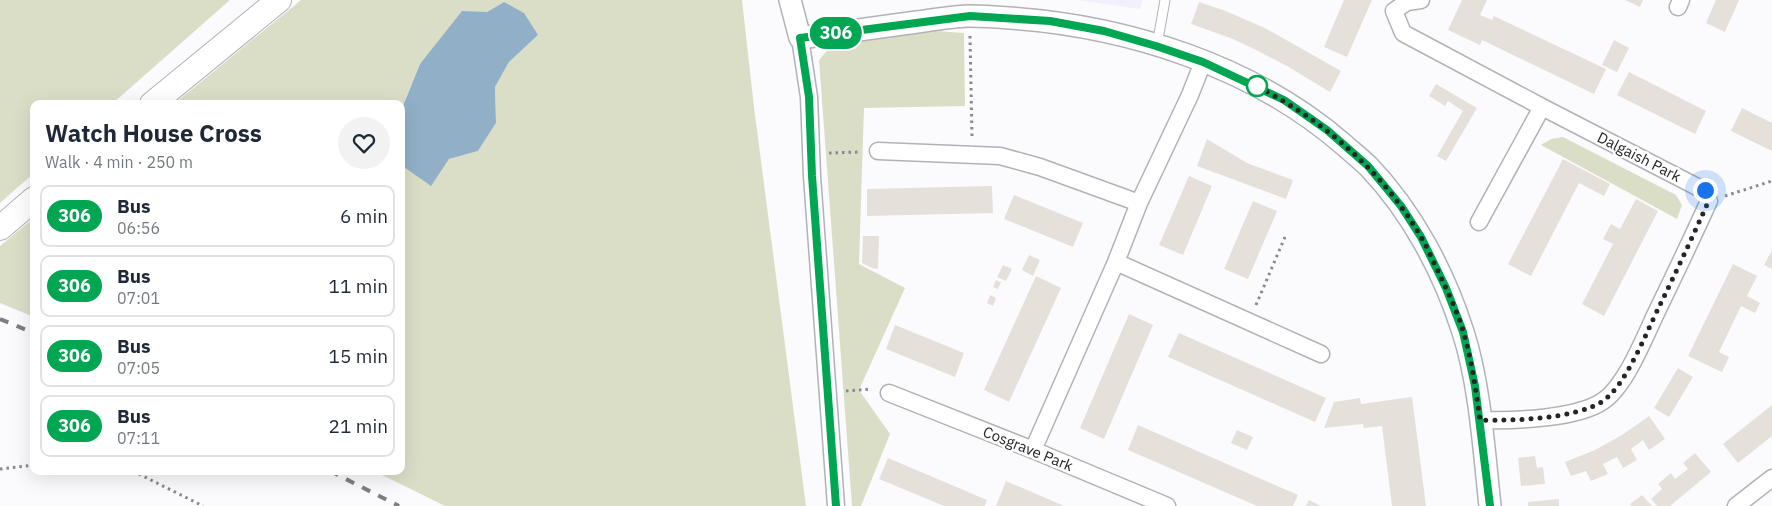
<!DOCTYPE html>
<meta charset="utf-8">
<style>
:root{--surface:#fff;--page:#f2f2f3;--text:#1f2937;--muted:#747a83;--line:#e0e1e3}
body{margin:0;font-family:"IBM Plex Sans",sans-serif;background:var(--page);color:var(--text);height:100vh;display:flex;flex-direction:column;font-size:19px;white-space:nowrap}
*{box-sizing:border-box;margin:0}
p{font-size:16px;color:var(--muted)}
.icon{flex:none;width:28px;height:28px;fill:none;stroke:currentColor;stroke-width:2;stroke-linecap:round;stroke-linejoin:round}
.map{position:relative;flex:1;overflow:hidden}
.side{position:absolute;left:30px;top:100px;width:375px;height:375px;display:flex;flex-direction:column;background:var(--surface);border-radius:10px;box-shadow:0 5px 20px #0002}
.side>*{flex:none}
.badge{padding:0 10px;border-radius:16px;font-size:18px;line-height:32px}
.you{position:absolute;width:25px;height:25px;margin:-12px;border:4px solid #fff;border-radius:50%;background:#1a73e8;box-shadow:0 0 0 8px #1a73e833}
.map>.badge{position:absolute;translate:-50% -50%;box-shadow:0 0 0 2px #fff}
.round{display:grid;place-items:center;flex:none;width:52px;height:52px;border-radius:26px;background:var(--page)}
.summary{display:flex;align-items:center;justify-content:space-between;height:85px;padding:0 15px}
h1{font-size:24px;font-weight:700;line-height:38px}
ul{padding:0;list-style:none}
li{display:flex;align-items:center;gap:15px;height:62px;margin:0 10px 8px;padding:0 5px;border:2px solid var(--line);border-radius:10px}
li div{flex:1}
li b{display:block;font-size:19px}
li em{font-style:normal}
li .badge{min-width:55px;font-weight:700;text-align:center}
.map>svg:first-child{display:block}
.commercial{fill:#f2f0fd}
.green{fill:#dbdec7}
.water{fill:#91b0c8}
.building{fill:#e6e0db}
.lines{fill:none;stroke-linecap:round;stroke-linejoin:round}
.service-casing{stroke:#b1b2b8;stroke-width:11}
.minor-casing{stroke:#b1b2b8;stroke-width:19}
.tertiary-casing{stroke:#b1b2b8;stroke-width:24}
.secondary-casing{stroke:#b1b2b8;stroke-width:26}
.path{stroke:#89898c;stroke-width:3;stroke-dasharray:2.5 4;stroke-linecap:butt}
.service{stroke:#fff;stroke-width:9}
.minor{stroke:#fff;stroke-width:16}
.tertiary{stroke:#fff;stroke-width:21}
.secondary{stroke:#fff;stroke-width:24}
.rail{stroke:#7e7e81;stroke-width:4;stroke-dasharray:9 9;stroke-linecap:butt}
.line-casing{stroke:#fff;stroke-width:11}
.line{stroke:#00a651;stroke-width:8}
.walk{stroke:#252528;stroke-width:5;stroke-dasharray:0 9}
.stop-dot{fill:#fff;stroke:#00a651;stroke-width:2.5}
.labels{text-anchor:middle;stroke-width:5;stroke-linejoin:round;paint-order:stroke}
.street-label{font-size:15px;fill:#252528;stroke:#fff}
</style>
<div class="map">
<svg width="1772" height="506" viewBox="0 0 1772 506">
<rect width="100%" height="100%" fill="#fbfbfe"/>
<path class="commercial" d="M 1076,0 L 1143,0 L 1140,9 Z"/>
<path class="green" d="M 0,0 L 230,0 L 112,104 L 34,104 L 34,173 L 0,203 Z
M 301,0 L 742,0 L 754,107 L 806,506 L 445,506 L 374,471 L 401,471 L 401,165 L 431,185 L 449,159 L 478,151 L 496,123 L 495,87 L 509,62 L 538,35 L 504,2 L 487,12 L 420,64 L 401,111 L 401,104 L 174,104 Z
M 924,30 L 964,33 L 965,106 L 864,108 L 859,264 L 905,288 L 859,390 L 890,434 L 861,506 L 852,506 L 819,60 L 835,41 Z
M 1563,137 L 1676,195 L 1682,205 L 1677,219 L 1541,145 L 1551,139 Z
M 34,218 L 34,317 L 0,303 L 0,246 Z"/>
<path class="water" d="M 504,2 L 524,13 L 538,35 L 509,62 L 495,87 L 496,123 L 478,151 L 449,159 L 431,186 L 401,165 L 401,111 L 420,64 L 462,11 L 487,12 Z"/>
<path class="building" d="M 1344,0 L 1372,0 L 1347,57 L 1324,47 Z
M 1462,0 L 1487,0 L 1480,15 L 1492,20 L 1494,16 L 1606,69 L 1594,94 L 1482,40 L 1480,45 L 1448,30 Z
M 1625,0 L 1643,0 L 1640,7 Z
M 1716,0 L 1739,0 L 1725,32 L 1706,23 Z
M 1199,2 L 1223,10 L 1265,28 L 1341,71 L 1330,92 L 1287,66 L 1254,49 L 1233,39 L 1191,24 Z
M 1614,40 L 1629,48 L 1617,72 L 1602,65 Z
M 1629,72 L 1706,111 L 1695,134 L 1617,95 Z
M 1436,84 L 1477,108 L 1446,161 L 1437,156 L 1463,111 L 1448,101 L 1445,106 L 1429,96 Z
M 1742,108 L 1772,123 L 1772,151 L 1731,131 Z
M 1207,139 L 1247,163 L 1293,180 L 1286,199 L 1197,166 Z
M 1563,159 L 1610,184 L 1604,196 L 1579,183 L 1531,276 L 1508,264 Z
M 1189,176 L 1212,186 L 1183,255 L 1159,245 Z
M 992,186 L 993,213 L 867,216 L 867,189 Z
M 1014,195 L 1083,223 L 1073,247 L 1004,219 Z
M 1636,199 L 1658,211 L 1604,316 L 1582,304 L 1613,244 L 1603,239 L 1611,224 L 1620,229 Z
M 1253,201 L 1277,211 L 1248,279 L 1224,269 Z
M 863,236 L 879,236 L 878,269 L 872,268 L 862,263 Z
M 1772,250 L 1772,269 L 1764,265 Z
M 1029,255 L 1040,260 L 1033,276 L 1022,270 Z
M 1733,264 L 1757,276 L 1747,296 L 1760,303 L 1755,313 L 1741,306 L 1719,352 L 1729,357 L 1722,372 L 1688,356 Z
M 1003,265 L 1012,269 L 1006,281 L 997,277 Z
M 1036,276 L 1061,288 L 1009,402 L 984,390 Z
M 996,280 L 1001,282 L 998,289 L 993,287 Z
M 990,295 L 996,298 L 993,306 L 987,303 Z
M 1129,314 L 1153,325 L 1104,439 L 1080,428 Z
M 895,325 L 964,353 L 955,377 L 886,349 Z
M 1179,333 L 1326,398 L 1315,422 L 1168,357 Z
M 1678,368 L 1693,377 L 1669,417 L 1654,408 Z
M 1412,397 L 1426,506 L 1392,506 L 1382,426 L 1364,428 L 1363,424 L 1324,428 L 1334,402 L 1360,398 L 1361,404 Z
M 1772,405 L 1772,436 L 1738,463 L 1723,444 Z
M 1649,416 L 1665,439 L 1649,450 L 1643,440 L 1631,449 L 1637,460 L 1623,468 L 1617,457 L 1603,464 L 1608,474 L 1591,481 L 1586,471 L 1571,476 L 1565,462 L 1595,450 L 1622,435 Z
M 1138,425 L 1298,495 L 1293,506 L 1257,506 L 1128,450 Z
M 1237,430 L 1253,437 L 1247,450 L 1231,443 Z
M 1695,453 L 1711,472 L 1670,506 L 1657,506 L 1651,499 L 1662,489 L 1658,484 L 1671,473 L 1675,479 L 1688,469 L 1683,463 Z
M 1535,456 L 1537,468 L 1543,467 L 1545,484 L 1521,486 L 1518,458 Z
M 888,458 L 987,500 L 985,506 L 944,506 L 879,479 Z
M 1006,481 L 1055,502 L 1064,506 L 996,506 Z
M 1642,495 L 1652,506 L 1632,506 L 1630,504 Z
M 1559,499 L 1559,506 L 1528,506 L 1528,502 Z
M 1309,500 L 1321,506 L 1306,506 Z"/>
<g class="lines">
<defs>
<path id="service" d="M 1157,45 L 1165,0"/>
<path id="minor" d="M 1421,0 L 1407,2 L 1394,11 L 1403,33 L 1542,107
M 1678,7 L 1681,0
M 800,38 L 809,97 L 812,176 L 836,506
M 878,151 L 1000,156 L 1040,167 L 1139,203
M 1479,222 L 1542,107 L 1705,191 L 1709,201 C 1693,236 1676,272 1659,307 C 1646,333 1627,385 1603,401 C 1577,419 1512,421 1480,420
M 1116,262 L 1321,354
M 889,393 L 1033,450 L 1167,506
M 1033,450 L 1116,262 L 1139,203 L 1190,95 L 1203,62
M 1736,506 L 1772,478"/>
<path id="tertiary" d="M 790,0 L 800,38 C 839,33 878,27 917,22 C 934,20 953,16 970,16 C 983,16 997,17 1009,18 C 1127,26 1253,66 1343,144 C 1352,152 1361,159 1369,167 C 1412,212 1444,272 1463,332 C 1480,384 1484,451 1490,506"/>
<path id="secondary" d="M 152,104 L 279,0
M 0,228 L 34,199"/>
</defs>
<use href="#service" class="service-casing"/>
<use href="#minor" class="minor-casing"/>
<use href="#tertiary" class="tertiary-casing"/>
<use href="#secondary" class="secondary-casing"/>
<path class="path" d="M 970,36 L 972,138
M 829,153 L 860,152
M 1725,196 L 1772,181
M 1256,305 L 1285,237
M 846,391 L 872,389
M 0,469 L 34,465
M 133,471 L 203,506"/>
<use href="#service" class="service"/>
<use href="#minor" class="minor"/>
<use href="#tertiary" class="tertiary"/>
<use href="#secondary" class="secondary"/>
<path class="rail" d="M 0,319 L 34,333
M 330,471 L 399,506"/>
</g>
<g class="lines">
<defs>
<path id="line" d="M 836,506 L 812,176 L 809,97 L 800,38 L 970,16 L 1050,21 L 1104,31 L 1156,46 L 1203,62 L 1284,100 L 1327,130 L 1368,166 L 1401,206 L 1421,237 L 1446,288 L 1463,332 L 1475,386 L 1490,506"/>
</defs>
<use href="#line" class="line-casing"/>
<use href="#line" class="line"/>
<path class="walk" d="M 1257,86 L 1254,85 C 1322,119 1382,170 1421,237 C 1427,247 1432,259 1438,271 C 1447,291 1458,312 1464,334 C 1472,362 1476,391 1480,420 C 1511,421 1577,419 1603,401 C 1626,385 1646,333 1659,307 C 1676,272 1693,236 1709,200 L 1705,190"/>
</g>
<circle class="stop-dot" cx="1257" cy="86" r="10"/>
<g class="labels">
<g class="street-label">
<text transform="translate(1639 157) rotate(27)" y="5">Dalgaish Park</text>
<text transform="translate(1028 449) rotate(22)" y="5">Cosgrave Park</text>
</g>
</g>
</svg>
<div class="you" style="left:1705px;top:190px"></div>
<b class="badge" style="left:836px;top:33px;background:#00a651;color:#fff">306</b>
<section class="side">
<div class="summary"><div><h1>Watch House Cross</h1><p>Walk · 4 min · 250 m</p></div><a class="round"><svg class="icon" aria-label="heart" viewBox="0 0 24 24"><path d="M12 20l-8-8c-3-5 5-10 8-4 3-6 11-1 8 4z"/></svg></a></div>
<ul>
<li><span class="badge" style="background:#00a651;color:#fff">306</span><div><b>Bus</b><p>06:56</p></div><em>6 min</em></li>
<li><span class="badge" style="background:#00a651;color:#fff">306</span><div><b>Bus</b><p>07:01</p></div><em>11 min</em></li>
<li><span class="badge" style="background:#00a651;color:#fff">306</span><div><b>Bus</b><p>07:05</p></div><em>15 min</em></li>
<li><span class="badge" style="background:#00a651;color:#fff">306</span><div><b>Bus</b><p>07:11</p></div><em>21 min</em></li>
</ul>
</section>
</div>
